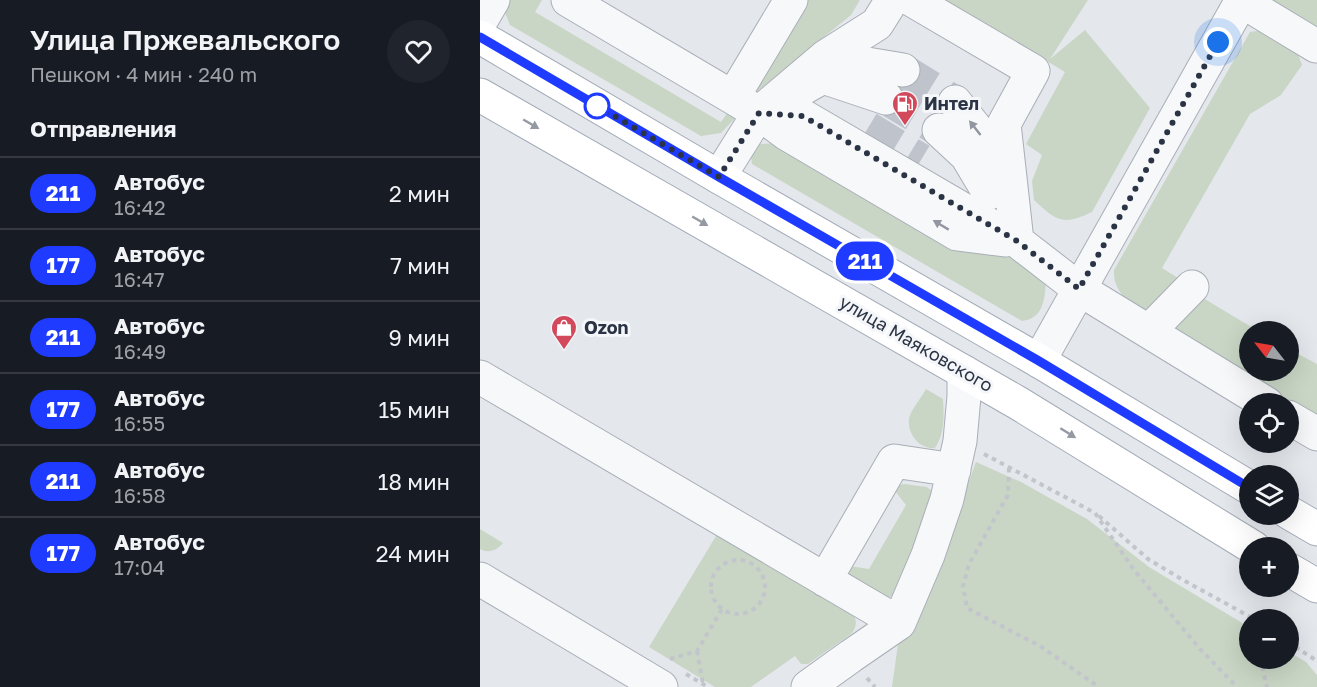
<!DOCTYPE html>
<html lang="ru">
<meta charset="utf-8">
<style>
:root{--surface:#171b24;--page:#20242c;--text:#f1f3f6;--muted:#9ea1a6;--line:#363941}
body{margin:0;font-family:"Golos Text",sans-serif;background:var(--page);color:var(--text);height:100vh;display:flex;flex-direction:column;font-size:22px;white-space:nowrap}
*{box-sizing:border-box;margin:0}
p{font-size:20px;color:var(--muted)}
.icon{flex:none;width:33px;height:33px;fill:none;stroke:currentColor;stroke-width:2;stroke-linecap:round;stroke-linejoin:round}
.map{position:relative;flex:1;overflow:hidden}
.side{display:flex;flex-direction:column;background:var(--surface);width:480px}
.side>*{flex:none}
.badge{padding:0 12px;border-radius:20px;font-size:21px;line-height:39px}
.needle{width:39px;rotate:301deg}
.tools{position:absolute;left:759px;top:321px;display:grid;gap:12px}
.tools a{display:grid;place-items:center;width:60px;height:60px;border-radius:50%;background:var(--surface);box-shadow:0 6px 24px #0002;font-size:30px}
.you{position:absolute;width:30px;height:30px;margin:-15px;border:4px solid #fff;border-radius:50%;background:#1a73e8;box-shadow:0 0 0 9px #1a73e833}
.map>.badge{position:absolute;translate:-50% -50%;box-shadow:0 0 0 3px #fff}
h2{padding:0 30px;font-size:22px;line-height:54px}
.round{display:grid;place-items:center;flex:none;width:63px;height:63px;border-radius:32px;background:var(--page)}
.head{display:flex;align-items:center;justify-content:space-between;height:102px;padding:0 30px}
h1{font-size:28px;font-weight:600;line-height:45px}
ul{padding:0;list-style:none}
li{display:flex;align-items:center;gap:18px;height:72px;padding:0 30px;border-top:2px solid var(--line)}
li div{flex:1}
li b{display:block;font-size:22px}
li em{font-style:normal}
li .badge{min-width:66px;font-weight:700;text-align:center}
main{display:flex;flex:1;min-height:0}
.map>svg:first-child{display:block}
.grass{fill:#c9d6c5}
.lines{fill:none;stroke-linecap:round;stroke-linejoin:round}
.minor-tunnel{stroke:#bfc3cb;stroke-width:33;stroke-dasharray:33 16;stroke-linecap:butt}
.minor-casing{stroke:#a9aeb7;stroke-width:35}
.major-casing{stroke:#a3abb8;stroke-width:35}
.path{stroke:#c2c5cb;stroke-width:4;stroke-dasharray:4.5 4.5;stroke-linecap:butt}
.minor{stroke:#f7f8fa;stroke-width:33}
.major{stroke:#fff;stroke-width:33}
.oneway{fill:#959aa2}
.oneway2{fill:#9196a0}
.line-casing{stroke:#fff;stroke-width:14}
.line{stroke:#1f3bff;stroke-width:9}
.walk{stroke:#2b3445;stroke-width:6;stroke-dasharray:0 10.8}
.stop-dot{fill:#fff;stroke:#1f3bff;stroke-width:3}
.labels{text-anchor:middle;stroke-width:6;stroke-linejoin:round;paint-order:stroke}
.poi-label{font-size:18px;font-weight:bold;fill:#2b3445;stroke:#f4f6f9;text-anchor:start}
.street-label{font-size:18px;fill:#2b3445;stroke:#f4f6f9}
</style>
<main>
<section class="side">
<div class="head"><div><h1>Улица Пржевальского</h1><p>Пешком · 4 мин · 240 m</p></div><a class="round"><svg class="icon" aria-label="heart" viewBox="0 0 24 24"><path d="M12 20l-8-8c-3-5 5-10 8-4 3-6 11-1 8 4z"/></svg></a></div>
<h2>Отправления</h2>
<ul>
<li><span class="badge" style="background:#1f3bff;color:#fff">211</span><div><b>Автобус</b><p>16:42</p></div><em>2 мин</em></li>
<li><span class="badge" style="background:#1f3bff;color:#fff">177</span><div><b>Автобус</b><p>16:47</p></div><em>7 мин</em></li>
<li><span class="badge" style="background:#1f3bff;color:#fff">211</span><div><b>Автобус</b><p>16:49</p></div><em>9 мин</em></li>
<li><span class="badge" style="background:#1f3bff;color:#fff">177</span><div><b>Автобус</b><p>16:55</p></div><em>15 мин</em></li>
<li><span class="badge" style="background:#1f3bff;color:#fff">211</span><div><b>Автобус</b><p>16:58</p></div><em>18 мин</em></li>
<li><span class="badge" style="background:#1f3bff;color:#fff">177</span><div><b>Автобус</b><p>17:04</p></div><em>24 мин</em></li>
</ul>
</section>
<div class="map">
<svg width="837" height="687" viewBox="0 0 837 687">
<rect width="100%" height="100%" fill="#e4e7ec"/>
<path class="grass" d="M 23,0 L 62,0 L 55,12 L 241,122 L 253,105 L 259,114 L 241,133 L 221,136 L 30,25 L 21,3 Z
M 322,0 L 380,0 L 371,15 L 276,92 L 269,89 Z
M 465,0 L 608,0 L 570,59 L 605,30 L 670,108 L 612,212 C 583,226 576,221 554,200 L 552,181 L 562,155 L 546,144 L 585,72 Z
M 793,0 L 837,0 L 837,27 L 825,28 L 790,10 Z
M 790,29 L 814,43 L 822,65 L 801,95 L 770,114 L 682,268 L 706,283 L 664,313 C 648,302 633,291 634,270 L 770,32 Z
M 296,143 L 544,257 L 566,280 C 565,293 565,311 552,318 C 549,320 545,320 542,321 L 272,164 L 271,156 L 280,144 Z
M 718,295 L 778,331 L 770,332 L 770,370 L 808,370 L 809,349 L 837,364 L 837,414 L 826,409 L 712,346 L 689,327 Z
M 446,389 L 463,399 C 464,416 465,433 455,448 C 440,450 427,434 429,419 C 430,411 442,397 446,389 Z
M 496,462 L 541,482 L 607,519 L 669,567 L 769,627 L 770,658 L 808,658 L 809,652 L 826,662 L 837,675 L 837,687 L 412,687 L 418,644 L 446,599 Z
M 424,484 L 447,487 L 455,494 L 414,595 L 410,597 L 403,598 L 357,574 L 363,565 L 389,569 L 426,505 L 412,487 Z
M 0,529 L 23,543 C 17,550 9,554 0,549 Z
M 239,531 L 373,615 C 378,622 376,628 371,634 L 328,664 L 321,664 L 315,656 L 271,687 L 235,687 L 169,647 Z"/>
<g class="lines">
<path class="minor-tunnel" d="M 423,70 L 475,102
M 406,98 L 459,130
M 388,128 L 441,160"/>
<defs>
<path id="minor" d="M 88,0 L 279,113 L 307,134 L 477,234 L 525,240
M 432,0 L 553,71 L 524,124 L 537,241
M 760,0 L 836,46
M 0,22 L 13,0
M 345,57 L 397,24 L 412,0
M 320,90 L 343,77 L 406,98
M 253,97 L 311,0
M 475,102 L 505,140 L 516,177
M 279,113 L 323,116 L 537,241 L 599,289 L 787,404
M 459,130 L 487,156 L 509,193
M 239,177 L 279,113 L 345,57 L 423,70
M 669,331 L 712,287
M 559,361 L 762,0
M 0,377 L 419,623
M 808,417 L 837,434
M 0,579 L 181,687
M 345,580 L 414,461 L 474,470
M 328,687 L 371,656 L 419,623 L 448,555 L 467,499 L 480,441 L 484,396 L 484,372"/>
<path id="major" d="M 0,37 L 239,177 L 559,361 L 770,488
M 0,95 L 538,403 L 774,548
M 808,512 L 837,529
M 808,569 L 837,586"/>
</defs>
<use href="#minor" class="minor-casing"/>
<use href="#major" class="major-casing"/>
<path class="path" d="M 504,454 L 615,513 L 654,570 L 720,649 L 757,687
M 529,468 L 528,495 L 489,564 L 483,586 L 487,608 L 560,646 L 619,687
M 619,516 L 668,559 L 703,580 L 776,620
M231 587a27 27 0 1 1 54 0a27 27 0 1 1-54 0Z
M 808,642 L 837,661
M 217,651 L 223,684
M 780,658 L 787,687
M 190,659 L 217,651 L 242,609
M 206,674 L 228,687
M 387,678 L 395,687"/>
<use href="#minor" class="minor"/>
<use href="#major" class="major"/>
</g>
<defs><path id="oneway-solid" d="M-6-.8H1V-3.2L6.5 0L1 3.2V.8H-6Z" transform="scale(1.5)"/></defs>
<g class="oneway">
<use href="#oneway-solid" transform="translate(51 124) rotate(30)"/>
<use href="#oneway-solid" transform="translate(220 221) rotate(30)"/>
<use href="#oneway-solid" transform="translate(588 433) rotate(32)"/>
</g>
<g class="oneway2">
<use href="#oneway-solid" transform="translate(495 128) rotate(-128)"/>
<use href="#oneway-solid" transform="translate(461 225) rotate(-149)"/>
</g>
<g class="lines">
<defs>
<path id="line" d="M 0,37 L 239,177 L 559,361 L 770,488"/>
</defs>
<use href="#line" class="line-casing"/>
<use href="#line" class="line"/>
<path class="walk" d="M 117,106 L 239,177 L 279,113 L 323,116 L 537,241 L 599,289 L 738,42"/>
</g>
<defs>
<symbol id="fuel-pin" viewBox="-11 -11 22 30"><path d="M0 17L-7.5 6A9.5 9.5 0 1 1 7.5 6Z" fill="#d1495b" stroke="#f4f6f9"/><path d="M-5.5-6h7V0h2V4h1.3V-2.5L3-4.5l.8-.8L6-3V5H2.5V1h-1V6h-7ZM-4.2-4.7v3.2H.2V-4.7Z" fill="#fff"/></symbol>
<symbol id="shop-pin" viewBox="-11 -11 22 30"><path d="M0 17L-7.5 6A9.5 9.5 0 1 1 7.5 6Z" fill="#d1495b" stroke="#f4f6f9"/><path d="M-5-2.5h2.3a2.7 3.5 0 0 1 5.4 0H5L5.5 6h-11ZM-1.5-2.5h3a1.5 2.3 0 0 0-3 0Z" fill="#fff"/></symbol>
</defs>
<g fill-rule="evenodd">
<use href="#fuel-pin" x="410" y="89" width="30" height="40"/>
<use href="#shop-pin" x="69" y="313" width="30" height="40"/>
</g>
<circle class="stop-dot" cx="117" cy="106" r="12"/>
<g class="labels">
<g class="poi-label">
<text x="444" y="110">Интел</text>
<text x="104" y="334">Ozon</text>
</g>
<g class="street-label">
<text transform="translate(436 344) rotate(30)" y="6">улица Маяковского</text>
</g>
</g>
</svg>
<div class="tools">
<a><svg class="needle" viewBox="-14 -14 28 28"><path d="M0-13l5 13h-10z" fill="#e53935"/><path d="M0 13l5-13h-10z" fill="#9ea1a6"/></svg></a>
<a><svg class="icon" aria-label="locate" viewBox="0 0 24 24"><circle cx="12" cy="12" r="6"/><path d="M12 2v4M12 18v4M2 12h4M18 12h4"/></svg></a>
<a><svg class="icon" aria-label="layers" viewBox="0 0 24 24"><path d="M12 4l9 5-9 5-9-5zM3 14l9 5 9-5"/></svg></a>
<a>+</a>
<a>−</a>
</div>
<div class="you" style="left:738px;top:42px"></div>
<b class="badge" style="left:385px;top:261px;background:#1f3bff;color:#fff">211</b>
</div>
</main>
